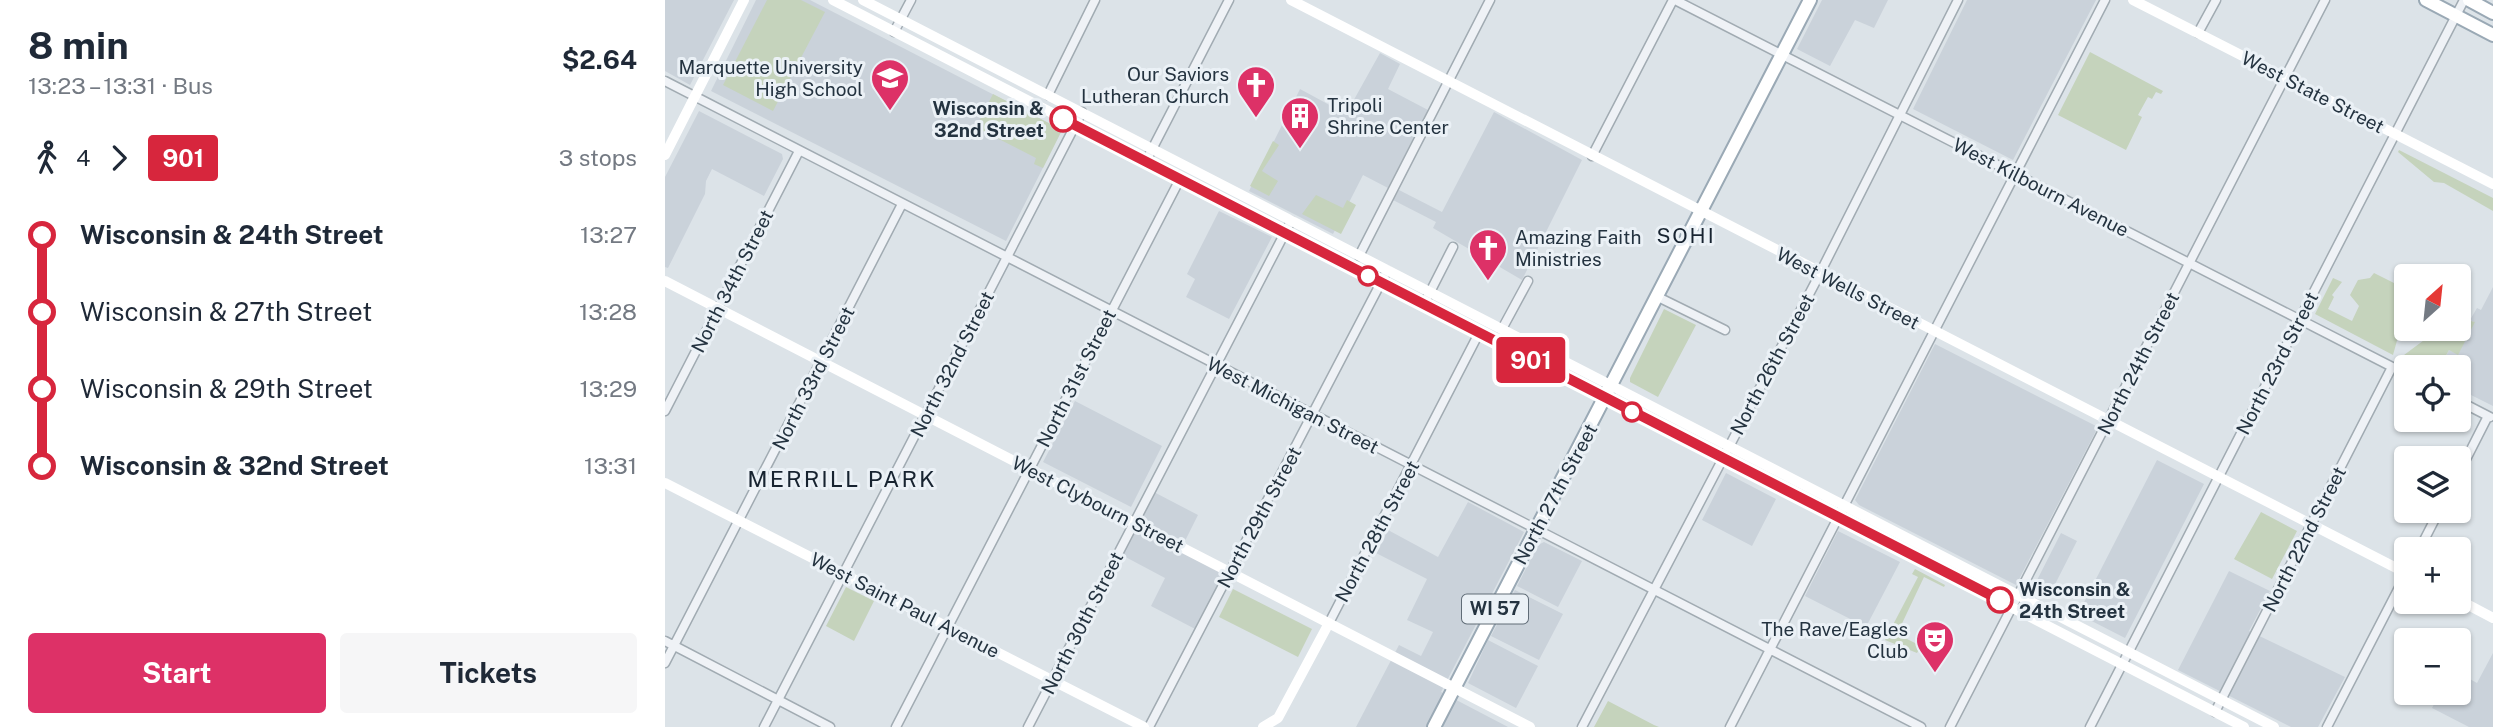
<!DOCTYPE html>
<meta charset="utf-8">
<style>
:root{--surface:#fff;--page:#f6f6f7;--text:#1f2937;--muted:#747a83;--accent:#dd3167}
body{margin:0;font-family:"Public Sans",sans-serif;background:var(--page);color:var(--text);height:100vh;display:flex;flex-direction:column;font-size:26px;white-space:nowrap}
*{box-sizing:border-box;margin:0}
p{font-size:23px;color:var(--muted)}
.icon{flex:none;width:38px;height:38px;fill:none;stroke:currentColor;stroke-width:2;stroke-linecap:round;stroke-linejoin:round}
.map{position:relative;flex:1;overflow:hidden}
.side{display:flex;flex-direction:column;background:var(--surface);width:665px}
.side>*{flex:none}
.badge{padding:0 14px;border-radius:5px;font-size:24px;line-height:46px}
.needle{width:46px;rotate:27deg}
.tools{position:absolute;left:1729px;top:264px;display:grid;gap:14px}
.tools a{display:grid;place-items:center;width:77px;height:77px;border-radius:7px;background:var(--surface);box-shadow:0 2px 5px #0004;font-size:35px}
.map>.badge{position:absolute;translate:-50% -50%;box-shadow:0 0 0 4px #fff}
.legs{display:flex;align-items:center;gap:10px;height:77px;padding:0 28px;font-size:23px}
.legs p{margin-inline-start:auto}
.overview{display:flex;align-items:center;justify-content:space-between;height:119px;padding:0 28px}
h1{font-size:38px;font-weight:700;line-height:52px}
.action{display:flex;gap:14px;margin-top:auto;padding:14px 28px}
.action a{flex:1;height:80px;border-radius:7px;background:var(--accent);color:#fff;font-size:28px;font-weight:700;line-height:80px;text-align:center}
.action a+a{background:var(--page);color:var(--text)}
ul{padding:0 28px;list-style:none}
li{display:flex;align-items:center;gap:24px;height:77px;font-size:26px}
li i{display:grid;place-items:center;width:10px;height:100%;margin:0 9px;background:currentColor}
li i::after{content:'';width:18px;height:18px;margin:-9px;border:5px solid;border-radius:50%;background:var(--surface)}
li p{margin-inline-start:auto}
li:first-child i{background:linear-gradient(#0000 50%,currentColor 0)}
li:last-child i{background:linear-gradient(currentColor 50%,#0000 0)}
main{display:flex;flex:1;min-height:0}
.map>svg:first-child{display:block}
.built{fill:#cad2da}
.green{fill:#c5d3bc}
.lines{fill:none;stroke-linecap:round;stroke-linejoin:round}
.street-casing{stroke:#a1abb2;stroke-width:11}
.primary-casing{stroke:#9aa9b5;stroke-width:16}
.street{stroke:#eff2f6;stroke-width:8}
.secondary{stroke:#fff;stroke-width:10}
.primary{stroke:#fff;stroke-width:12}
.line-1-casing{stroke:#fff;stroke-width:16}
.line-1{stroke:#d7263d;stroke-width:10}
.stop-1-dot{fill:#fff;stroke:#d7263d;stroke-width:3.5}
.labels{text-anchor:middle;stroke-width:6;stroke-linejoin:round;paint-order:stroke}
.shield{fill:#ebf1f6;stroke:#606c77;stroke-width:2}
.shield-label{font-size:18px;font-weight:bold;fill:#243340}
.poi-label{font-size:19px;fill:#243340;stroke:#ebf1f6;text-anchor:end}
.street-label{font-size:19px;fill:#243340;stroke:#ebf1f6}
.stop-label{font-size:19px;font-weight:bold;fill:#243340;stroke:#ebf1f6;text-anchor:end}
.neighbourhood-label{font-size:21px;letter-spacing:2px;fill:#172330;stroke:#ebf1f6}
.quarter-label{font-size:23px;letter-spacing:2px;fill:#172330;stroke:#ebf1f6}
</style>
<main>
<section class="side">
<div class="overview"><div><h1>8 min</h1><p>13:23 – 13:31 · Bus</p></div><b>$2.64</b></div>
<div class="legs"><svg class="icon" aria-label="walk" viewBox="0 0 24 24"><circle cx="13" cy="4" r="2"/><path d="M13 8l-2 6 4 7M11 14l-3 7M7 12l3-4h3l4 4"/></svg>4<svg class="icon" aria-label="forward" viewBox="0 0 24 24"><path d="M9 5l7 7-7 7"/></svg><b class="badge" style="background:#d7263d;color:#fff">901</b><p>3 stops</p></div>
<ul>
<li><i style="color:#d7263d"></i><b>Wisconsin &amp; 24th Street</b><p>13:27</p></li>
<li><i style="color:#d7263d"></i><span>Wisconsin &amp; 27th Street</span><p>13:28</p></li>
<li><i style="color:#d7263d"></i><span>Wisconsin &amp; 29th Street</span><p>13:29</p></li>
<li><i style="color:#d7263d"></i><b>Wisconsin &amp; 32nd Street</b><p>13:31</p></li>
</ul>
<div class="action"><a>Start</a><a>Tickets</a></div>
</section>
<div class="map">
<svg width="1828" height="727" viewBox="0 0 1828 727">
<rect width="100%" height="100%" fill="#dce3e8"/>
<path class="built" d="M 0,0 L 69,0 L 25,85 L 0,71 Z
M 91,0 L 145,0 L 397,130 L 341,241 L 46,91 Z
M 1157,0 L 1223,0 L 1209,28 L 1190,20 L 1165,66 L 1132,49 Z
M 1302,0 L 1431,0 L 1348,160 L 1248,109 Z
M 715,53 L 735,64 L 723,89 L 763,110 L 723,188 L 698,175 L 668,234 L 584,191 L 635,89 L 681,114 Z
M 34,111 L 117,154 L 118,159 L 99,196 L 47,169 L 41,181 L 40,194 L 3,268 L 0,267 L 0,177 Z
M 829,112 L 917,160 L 857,280 L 768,228 L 771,222 L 728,200 L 734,190 L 777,212 Z
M 554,211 L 607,237 L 564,319 L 521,297 L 530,279 L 522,274 Z
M 1828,287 L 1828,406 L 1794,389 L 1794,368 L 1775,368 L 1784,350 L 1793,354 L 1809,322 L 1805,320 L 1812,308 L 1816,310 Z
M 1270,344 L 1433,427 L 1351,585 L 1194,505 L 1190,500 Z
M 410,401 L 497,446 L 466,507 L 378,462 Z
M 1492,460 L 1539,484 L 1460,638 L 1413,614 Z
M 1061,473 L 1111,499 L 1087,546 L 1037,520 Z
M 485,490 L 533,515 L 517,547 L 565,572 L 534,631 L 486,606 L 500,578 L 453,553 Z
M 803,502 L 859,532 L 776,692 L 843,727 L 691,727 L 734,645 L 756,656 L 768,632 L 742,620 L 762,579 L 711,553 L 723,530 L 773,557 Z
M 1173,531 L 1235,562 L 1201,627 L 1140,596 Z
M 1396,533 L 1412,541 L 1383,598 L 1367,590 Z
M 879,542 L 917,561 L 893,607 L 852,586 L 873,545 Z
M 1564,571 L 1605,591 L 1584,631 L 1680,677 L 1653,727 L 1626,727 L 1513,670 Z
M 850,590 L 898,614 L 874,660 L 826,636 Z
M 823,640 L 873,666 L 851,708 L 803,683 Z
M 1828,653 L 1828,727 L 1804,727 L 1767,708 L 1775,693 L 1794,693 L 1794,673 L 1812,683 Z"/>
<path class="green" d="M 102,0 L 136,0 L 160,12 L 108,111 L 58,85 Z
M 1425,52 L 1498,91 L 1496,94 L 1491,92 L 1487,99 L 1483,97 L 1473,115 L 1477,117 L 1461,150 L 1393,115 Z
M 328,94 L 397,130 L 378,168 L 369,164 L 371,158 L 318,131 L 315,136 L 308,133 Z
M 608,141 L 614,145 L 597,171 L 613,181 L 604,196 L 585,186 Z
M 1734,150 L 1828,198 L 1828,211 L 1779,183 L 1769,182 L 1733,152 Z
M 651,195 L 678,208 L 682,200 L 691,205 L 676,234 L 637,214 Z
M 1709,273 L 1741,289 L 1731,305 L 1733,337 L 1728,355 L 1650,314 L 1668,278 L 1677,282 L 1667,295 L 1669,297 L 1663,309 L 1687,321 L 1694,306 L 1685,295 L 1693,280 L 1705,278 Z
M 999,309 L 1031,325 L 993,397 L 965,382 L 965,378 Z
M 1794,318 L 1810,322 L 1793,355 L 1784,350 L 1775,367 L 1753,367 L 1741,361 L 1739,355 L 1774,329 L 1794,329 Z
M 1596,512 L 1632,531 L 1607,579 L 1569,559 Z
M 1250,569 L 1280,585 L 1279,587 L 1259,577 L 1232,634 L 1256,646 L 1252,653 L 1220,640 L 1253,577 L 1247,574 Z
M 181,587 L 209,601 L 189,641 L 161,626 Z
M 568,589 L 647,629 L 633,657 L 554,617 Z
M 943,701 L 989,725 L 994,727 L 929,727 Z"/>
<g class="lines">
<defs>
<path id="street" d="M 1010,0 L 1741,374
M 229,32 L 246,0
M 1533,33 L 1551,0
M 0,81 L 1256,727
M 383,95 L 430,0
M 927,156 L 1008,0
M 481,161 L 564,0
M 694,256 L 825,0
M 993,297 L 1060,330
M 759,304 L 788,247
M 837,329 L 863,281
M 1794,401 L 1825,417
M 0,411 L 134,151
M 1794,473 L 1823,416
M 1754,550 L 1774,511
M 664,623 L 814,333
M 0,641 L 165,727
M 0,663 L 237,204
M 1550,712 L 1727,367
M 99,727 L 417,112
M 231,727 L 515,179
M 363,727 L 626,221
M 484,727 L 722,271
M 917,727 L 1150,283 L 1293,0
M 1065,727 L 1440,0
M 1285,727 L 1660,0
M 1425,727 L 1799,0
M 1662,727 L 1741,574"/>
<path id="primary" d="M 1761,0 L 1828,35
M 1804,0 L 1828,13
M 769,727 L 1145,0"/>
</defs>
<use href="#street" class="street-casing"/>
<use href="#primary" class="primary-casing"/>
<use href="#street" class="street"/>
<path class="secondary" d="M 168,0 L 1579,727
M 198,0 L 1609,727
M 626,0 L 1741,573
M 1468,0 L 1828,184
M 0,155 L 79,0
M 0,281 L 865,727
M 0,483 L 479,727
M 1794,600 L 1828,618
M 598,727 L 613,718 L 664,623"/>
<use href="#primary" class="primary"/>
</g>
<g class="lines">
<defs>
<path id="line-1" d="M 398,119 L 1335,600"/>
</defs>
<use href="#line-1" class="line-1-casing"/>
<use href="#line-1" class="line-1"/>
</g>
<defs>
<symbol id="school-pin" viewBox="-11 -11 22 30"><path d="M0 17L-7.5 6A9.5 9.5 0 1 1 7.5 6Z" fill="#dd3167" stroke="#ebf1f6"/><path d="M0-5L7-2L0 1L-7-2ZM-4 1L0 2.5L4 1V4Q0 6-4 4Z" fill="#fff"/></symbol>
<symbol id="church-pin" viewBox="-11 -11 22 30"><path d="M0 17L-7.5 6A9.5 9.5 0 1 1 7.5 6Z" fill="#dd3167" stroke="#ebf1f6"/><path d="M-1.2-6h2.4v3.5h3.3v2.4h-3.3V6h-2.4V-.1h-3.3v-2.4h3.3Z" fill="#fff"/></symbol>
<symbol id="building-pin" viewBox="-11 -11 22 30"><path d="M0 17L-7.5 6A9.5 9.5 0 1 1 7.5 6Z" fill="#dd3167" stroke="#ebf1f6"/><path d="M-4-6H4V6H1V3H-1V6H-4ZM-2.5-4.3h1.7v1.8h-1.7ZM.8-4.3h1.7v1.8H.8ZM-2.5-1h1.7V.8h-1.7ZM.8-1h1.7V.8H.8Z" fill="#fff"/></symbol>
<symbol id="theatre-pin" viewBox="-11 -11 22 30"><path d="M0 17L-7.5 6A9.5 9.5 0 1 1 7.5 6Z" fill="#dd3167" stroke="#ebf1f6"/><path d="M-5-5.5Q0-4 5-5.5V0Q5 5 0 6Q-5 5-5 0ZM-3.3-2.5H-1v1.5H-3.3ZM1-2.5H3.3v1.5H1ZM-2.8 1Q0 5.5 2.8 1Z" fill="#fff"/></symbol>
</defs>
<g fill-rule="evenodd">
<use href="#school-pin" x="203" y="56" width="44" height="60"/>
<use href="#church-pin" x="569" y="63" width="44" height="60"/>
<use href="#building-pin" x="613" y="94" width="44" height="60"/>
<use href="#church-pin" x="801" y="226" width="44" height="60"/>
<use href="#theatre-pin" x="1248" y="618" width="44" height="60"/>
</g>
<g class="stop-1-dot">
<circle cx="398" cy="119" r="12"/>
<circle cx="703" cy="276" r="9"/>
<circle cx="967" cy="412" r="9"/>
<circle cx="1335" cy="600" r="12"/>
</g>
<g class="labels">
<rect class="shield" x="797" y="594.5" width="66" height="29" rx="5"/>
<g class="shield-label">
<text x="830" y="615">WI 57</text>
</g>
<g class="poi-label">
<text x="198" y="74">Marquette University<tspan x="198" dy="22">High School</tspan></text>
<text x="564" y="81">Our Saviors<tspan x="564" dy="22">Lutheran Church</tspan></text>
<text x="662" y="112" text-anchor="start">Tripoli<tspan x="662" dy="22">Shrine Center</tspan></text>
<text x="850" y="244" text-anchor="start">Amazing Faith<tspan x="850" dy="22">Ministries</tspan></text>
<text x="1243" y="636">The Rave/Eagles<tspan x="1243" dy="22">Club</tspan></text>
</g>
<g class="street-label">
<text transform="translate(1648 92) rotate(27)" y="7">West State Street</text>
<text transform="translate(1376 187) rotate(27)" y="7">West Kilbourn Avenue</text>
<text transform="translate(67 281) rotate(-63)" y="7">North 34th Street</text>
<text transform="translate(1183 288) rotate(27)" y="7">West Wells Street</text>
<text transform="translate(1473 363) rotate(-63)" y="7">North 24th Street</text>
<text transform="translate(1612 363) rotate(-63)" y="7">North 23rd Street</text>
<text transform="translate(287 364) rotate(-63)" y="7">North 32nd Street</text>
<text transform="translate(1107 364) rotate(-62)" y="7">North 26th Street</text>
<text transform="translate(148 378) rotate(-63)" y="7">North 33rd Street</text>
<text transform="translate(411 378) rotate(-63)" y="7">North 31st Street</text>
<text transform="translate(628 405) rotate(27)" y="7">West Michigan Street</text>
<text transform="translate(890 494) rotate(-62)" y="7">North 27th Street</text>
<text transform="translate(433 504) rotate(27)" y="7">West Clybourn Street</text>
<text transform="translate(594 517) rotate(-62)" y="7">North 29th Street</text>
<text transform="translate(712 531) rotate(-62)" y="7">North 28th Street</text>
<text transform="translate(1639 539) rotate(-63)" y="7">North 22nd Street</text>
<text transform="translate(240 605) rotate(27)" y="7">West Saint Paul Avenue</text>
<text transform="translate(417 623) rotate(-63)" y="7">North 30th Street</text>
</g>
<g class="stop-label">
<text x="379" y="115">Wisconsin &amp;<tspan x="379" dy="22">32nd Street</tspan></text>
<text x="1354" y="596" text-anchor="start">Wisconsin &amp;<tspan x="1354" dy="22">24th Street</tspan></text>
</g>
<g class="neighbourhood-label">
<text x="1021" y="243">SOHI</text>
</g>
<g class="quarter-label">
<text x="177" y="487">MERRILL PARK</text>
</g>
</g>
</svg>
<div class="tools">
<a><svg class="needle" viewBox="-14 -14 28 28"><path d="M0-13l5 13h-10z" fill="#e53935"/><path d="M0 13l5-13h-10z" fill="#747a83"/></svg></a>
<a><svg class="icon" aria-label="locate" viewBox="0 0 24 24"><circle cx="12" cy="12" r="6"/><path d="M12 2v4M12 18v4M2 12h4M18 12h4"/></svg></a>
<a><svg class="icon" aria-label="layers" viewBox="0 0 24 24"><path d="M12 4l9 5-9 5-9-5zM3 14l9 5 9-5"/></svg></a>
<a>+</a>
<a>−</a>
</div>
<b class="badge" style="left:866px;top:360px;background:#d7263d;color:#fff">901</b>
</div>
</main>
